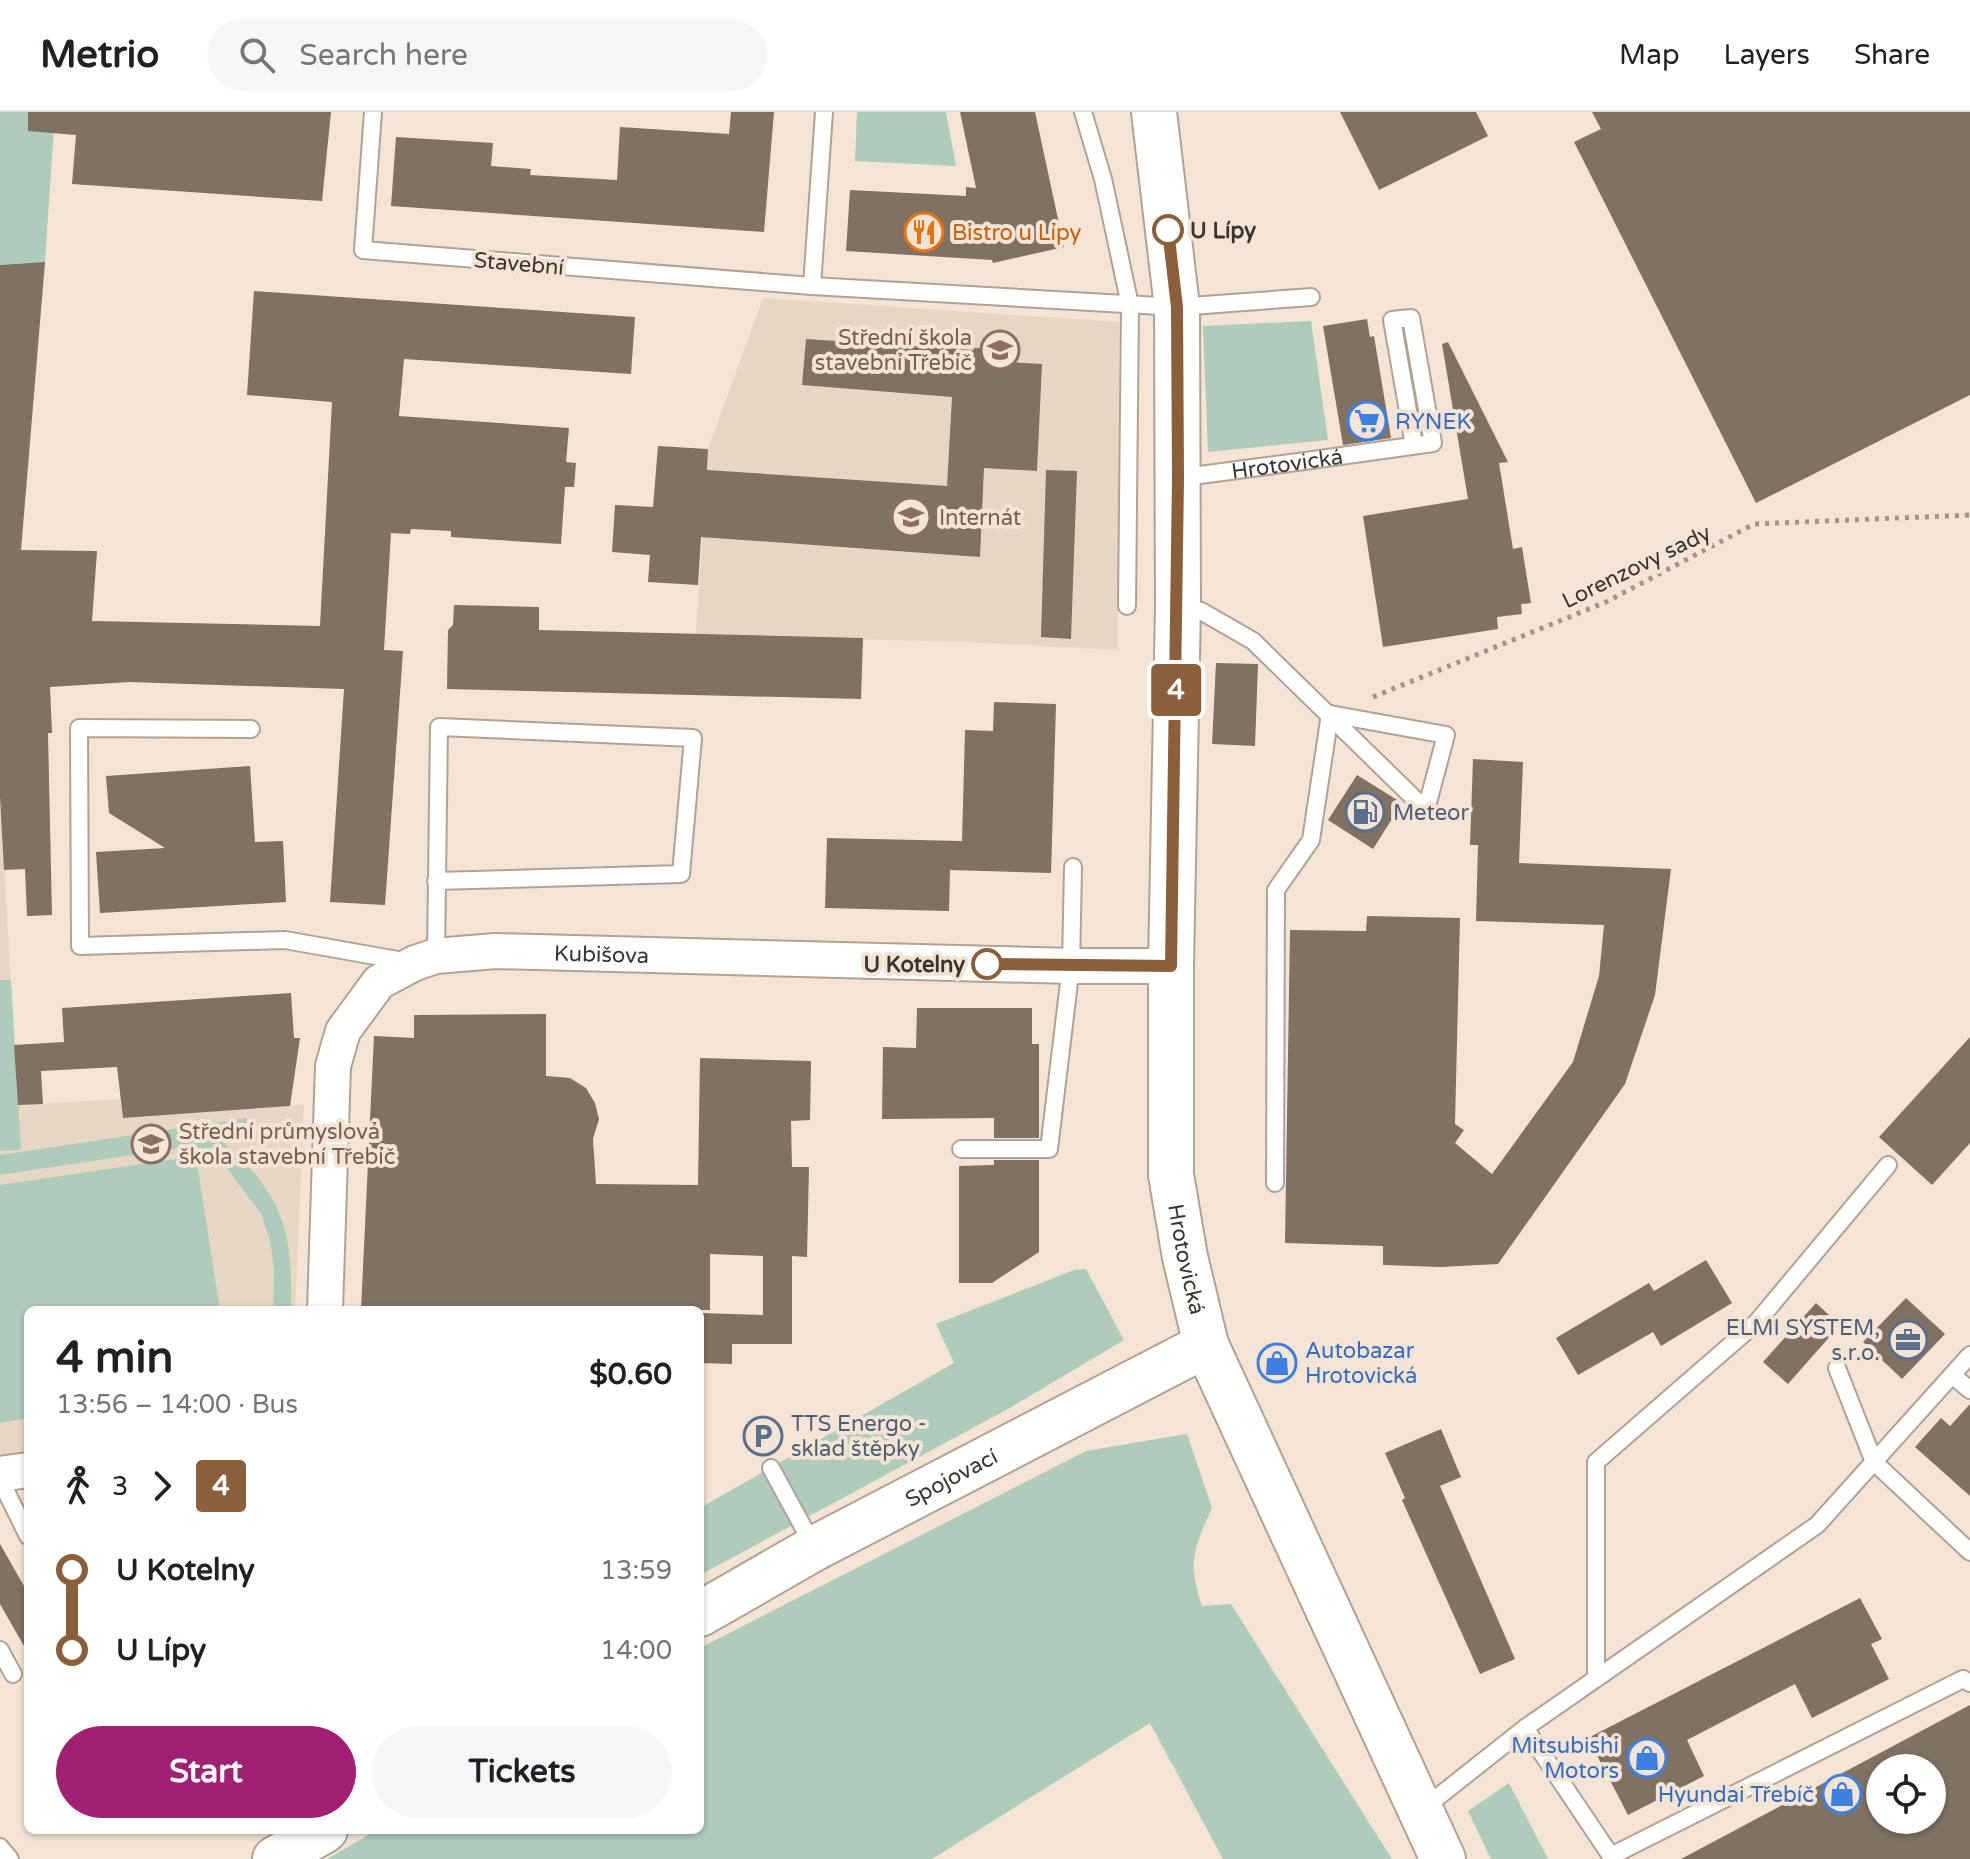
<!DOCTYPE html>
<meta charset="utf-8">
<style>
:root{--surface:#fff;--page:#f6f6f6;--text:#202124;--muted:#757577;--line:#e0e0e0;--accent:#a02173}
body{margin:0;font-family:"Varela Round",sans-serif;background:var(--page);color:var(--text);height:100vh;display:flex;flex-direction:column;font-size:30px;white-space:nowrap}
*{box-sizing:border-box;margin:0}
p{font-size:26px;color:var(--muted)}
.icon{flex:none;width:44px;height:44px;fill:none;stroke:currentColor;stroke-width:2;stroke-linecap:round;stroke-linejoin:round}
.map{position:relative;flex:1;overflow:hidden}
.panel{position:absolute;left:24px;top:1194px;width:680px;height:528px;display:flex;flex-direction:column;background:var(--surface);border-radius:12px;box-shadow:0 2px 6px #0004}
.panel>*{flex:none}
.badge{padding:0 16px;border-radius:6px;font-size:28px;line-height:52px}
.tools{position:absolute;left:1866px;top:1642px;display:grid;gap:16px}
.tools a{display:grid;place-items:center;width:80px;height:80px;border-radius:50%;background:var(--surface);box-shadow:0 2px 6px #0004;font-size:40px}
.map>.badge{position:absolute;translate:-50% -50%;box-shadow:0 0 0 4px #fff}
.legs{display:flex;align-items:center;gap:12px;height:88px;padding:0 32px;font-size:26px}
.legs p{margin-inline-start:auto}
.summary{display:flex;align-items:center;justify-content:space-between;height:136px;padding:0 32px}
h1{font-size:44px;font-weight:700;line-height:60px}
.primary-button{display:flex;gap:16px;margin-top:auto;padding:16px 32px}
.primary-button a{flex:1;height:92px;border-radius:48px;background:var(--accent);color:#fff;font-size:32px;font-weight:700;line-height:92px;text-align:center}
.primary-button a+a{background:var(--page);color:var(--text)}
ul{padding:0 32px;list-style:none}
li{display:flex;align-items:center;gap:28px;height:80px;font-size:30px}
li i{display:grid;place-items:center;width:12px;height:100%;margin:0 10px;background:currentColor}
li i::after{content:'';width:20px;height:20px;margin:-10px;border:6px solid;border-radius:50%;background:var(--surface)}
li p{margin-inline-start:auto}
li:first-child i{background:linear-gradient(#0000 50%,currentColor 0)}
li:last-child i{background:linear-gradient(currentColor 50%,#0000 0)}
header{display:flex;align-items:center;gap:48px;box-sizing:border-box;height:112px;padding:0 40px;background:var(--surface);border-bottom:2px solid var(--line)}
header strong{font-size:38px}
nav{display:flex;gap:44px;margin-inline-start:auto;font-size:28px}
.search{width:560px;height:72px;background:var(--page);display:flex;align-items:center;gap:20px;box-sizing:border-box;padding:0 28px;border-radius:44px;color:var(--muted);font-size:30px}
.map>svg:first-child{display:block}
.education{fill:#e6d7c5}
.green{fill:#afcbbc}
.building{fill:#7f7164;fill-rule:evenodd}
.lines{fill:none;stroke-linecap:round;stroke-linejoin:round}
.lane-casing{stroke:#b1a295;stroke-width:20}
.street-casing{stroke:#b1a295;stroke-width:38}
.secondary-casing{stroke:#b1a295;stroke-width:48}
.path{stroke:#a1958b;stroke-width:5;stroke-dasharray:4 6;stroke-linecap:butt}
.lane{stroke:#fff;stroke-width:16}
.street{stroke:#fff;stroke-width:34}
.secondary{stroke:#fff;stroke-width:44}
.line-1-casing{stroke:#fff;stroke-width:18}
.line-1{stroke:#8b5e3c;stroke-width:12}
.stop-1-dot{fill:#fff;stroke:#8b5e3c;stroke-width:4}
.labels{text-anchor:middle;stroke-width:8;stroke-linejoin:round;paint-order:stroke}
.stop-label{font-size:22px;font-weight:bold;fill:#3b352f;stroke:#f4e4d5;text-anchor:start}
.food-label{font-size:22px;fill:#c56008;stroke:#f4e4d5;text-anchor:start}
.street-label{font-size:22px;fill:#3b352f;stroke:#f4e4d5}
.education-label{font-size:22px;fill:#785e54;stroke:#f4e4d5;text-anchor:start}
.shop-label{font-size:22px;fill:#366cbe;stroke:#f4e4d5;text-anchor:start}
.service-label{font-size:22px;fill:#4e5e75;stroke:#f4e4d5;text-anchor:start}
</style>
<header>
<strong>Metrio</strong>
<div class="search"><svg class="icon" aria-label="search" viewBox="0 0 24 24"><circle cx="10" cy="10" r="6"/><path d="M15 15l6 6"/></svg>Search here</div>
<nav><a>Map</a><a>Layers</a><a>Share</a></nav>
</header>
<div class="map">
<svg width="1970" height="1747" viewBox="0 0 1970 1747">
<rect width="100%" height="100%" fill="#f4e4d5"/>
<path class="education" d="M 763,186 L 1119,210 L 1118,538 L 967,530 L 696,523 L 708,337 Z
M 0,685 L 18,993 L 120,987 L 123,1006 L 304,993 L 295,1198 L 28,1198 L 28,1342 L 0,1346 Z"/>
<path class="green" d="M 0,0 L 55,0 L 45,150 L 0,153 Z
M 857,0 L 946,0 L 956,54 L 855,49 Z
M 1311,209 L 1328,328 L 1208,340 L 1203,214 Z
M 0,868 L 11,868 L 21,1038 L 0,1039 Z
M 246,1006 L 249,1026 L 224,1031 C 284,1084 293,1120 291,1198 L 273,1198 L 274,1158 L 270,1128 L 261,1102 L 226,1055 L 208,1043 L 178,1036 L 0,1063 L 0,1043 Z
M 196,1044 L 220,1198 L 28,1198 L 28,1306 L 0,1311 L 0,1073 Z
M 1086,1157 L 1124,1228 L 1008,1297 L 700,1463 L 700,1396 L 954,1251 L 936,1212 L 1074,1158 Z
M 1187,1322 L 1212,1396 C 1194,1436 1187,1451 1202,1494 L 1231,1492 L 1392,1747 L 1223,1747 L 1150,1611 L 932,1747 L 327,1747 L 377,1718 L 700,1718 L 700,1536 L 1086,1339 Z
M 1509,1671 L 1548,1747 L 1491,1747 L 1468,1699 Z"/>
<path class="building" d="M 28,0 L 331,0 L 322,89 L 72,72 L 76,23 L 28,19 Z
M 731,0 L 774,0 L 764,120 L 391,94 L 396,25 L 493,31 L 491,54 L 531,57 L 530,63 L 617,68 L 620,15 L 729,22 Z
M 960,0 L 1035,0 L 1064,135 L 993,151 L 992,148 L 846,139 L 850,78 L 966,84 L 966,75 L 976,76 Z
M 1340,0 L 1476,0 L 1488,24 L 1379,78 Z
M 1592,0 L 1970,0 L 1970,283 L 1756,391 L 1574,30 L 1601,17 Z
M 45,150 L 21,438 L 97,439 L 92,509 L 320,514 L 332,290 L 247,283 L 254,179 L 635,205 L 631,262 L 404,247 L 399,304 L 569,316 L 566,350 L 576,351 L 574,375 L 565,375 L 561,432 L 451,425 L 451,419 L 411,417 L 410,422 L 391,421 L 384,538 L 403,539 L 385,793 L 330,790 L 344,577 L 129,570 L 50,575 L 52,621 L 48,621 L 52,803 L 27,804 L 25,757 L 4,758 L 0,685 L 0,153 Z
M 1367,207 L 1370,225 L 1374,224 L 1391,326 L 1343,333 L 1323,214 Z
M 806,227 L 974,238 L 974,236 L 1010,238 L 1010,250 L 1042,252 L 1037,359 L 984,356 L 980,445 L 701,425 L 698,473 L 648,470 L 650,443 L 612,440 L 615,393 L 653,395 L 658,334 L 708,337 L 707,358 L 947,374 L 952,285 L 802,273 Z
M 1448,230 L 1508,350 L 1499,351 L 1513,437 L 1522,435 L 1531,491 L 1521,492 L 1522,502 L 1497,505 L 1498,517 L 1383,535 L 1363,404 L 1468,387 L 1442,232 Z
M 1046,358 L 1077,359 L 1071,527 L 1041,525 Z
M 454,493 L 539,495 L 539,518 L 863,526 L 861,587 L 447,577 L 448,518 L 453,513 Z
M 1216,551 L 1258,552 L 1255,634 L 1212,632 Z
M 994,590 L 1056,592 L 1051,761 L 950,758 L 949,799 L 825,796 L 827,726 L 962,729 L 965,618 L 993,619 Z
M 1473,647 L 1523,650 L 1519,751 L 1671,757 L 1655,883 L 1625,972 L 1498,1152 L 1441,1155 L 1383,1153 L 1383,1134 L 1285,1131 L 1290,818 L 1366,819 L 1367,804 L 1460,806 L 1455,1012 L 1464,1018 L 1455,1031 L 1492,1062 L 1573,950 L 1599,864 L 1604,813 L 1476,809 L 1478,733 L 1470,733 Z
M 250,654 L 255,730 L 283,729 L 286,790 L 100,801 L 96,740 L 165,736 L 109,701 L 106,664 Z
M 1357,663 L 1402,691 L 1373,737 L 1328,708 Z
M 291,881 L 294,926 L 300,926 L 290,994 L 123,1006 L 117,955 L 41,959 L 43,992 L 18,993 L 14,933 L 64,930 L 62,896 Z
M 917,896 L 1032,896 L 1032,932 L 1039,932 L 1039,1026 L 994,1026 L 994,1006 L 882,1007 L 883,935 L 916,936 Z
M 546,902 L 546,964 L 570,966 L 586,976 L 595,991 L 599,1007 L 593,1027 L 596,1072 L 698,1073 L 700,946 L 811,949 L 810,1008 L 791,1009 L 792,1055 L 809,1055 L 807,1145 L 792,1144 L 792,1232 L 732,1232 L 732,1252 L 700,1251 L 700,1201 L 763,1203 L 763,1144 L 710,1142 L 710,1198 L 361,1198 L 374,924 L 414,926 L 414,903 Z
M 1970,925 L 1970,1031 L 1932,1073 L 1879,1025 Z
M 994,1048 L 1039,1048 L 1039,1140 L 992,1171 L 959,1171 L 959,1054 L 994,1053 Z
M 1706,1148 L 1732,1191 L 1661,1234 L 1653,1220 L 1578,1263 L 1556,1226 L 1649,1171 L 1654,1179 Z
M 1906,1186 L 1945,1222 L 1902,1267 L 1863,1230 Z
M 1816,1191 L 1840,1213 L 1788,1272 L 1763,1250 Z
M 1970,1292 L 1970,1384 L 1915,1335 L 1941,1306 L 1950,1314 Z
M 1441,1317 L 1461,1365 L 1440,1374 L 1515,1547 L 1480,1562 L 1402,1388 L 1405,1386 L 1385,1341 Z
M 0,1432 L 28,1481 L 28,1541 L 0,1492 Z
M 1860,1486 L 1882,1527 L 1871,1532 L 1889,1567 L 1812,1606 L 1795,1572 L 1687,1628 L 1704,1664 L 1628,1703 L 1588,1626 Z
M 1970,1593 L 1970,1747 L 1681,1747 L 1880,1641 ZM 1880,1656 L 1932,1656 L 1932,1708 L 1880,1708 Z"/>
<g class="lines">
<defs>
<g id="lane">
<path d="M 373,0 L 363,138 L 812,174 L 1177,195 L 1311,185"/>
<path d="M 1083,0 L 1103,67 L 1130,193 L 1127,494"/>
<path d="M 812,174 L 824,0"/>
<path id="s1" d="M 1180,366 L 1200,363 C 1278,353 1355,342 1433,331 L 1411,206 L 1392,208 L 1414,333"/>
<path d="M 1180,494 L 1201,499 L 1253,529 L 1426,698 L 1446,623 L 1330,602"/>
<path d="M 251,617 L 79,616 L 80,834 L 285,828 L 409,850"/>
<path d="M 436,769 L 681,762 L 693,626 L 439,615 L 436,844"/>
<path d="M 961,1037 L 1049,1037 L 1071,854 L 1073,755"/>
<path d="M 1275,1071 L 1276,778 L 1311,728 L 1330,602"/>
<path d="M 1837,1256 L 1874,1350 L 1970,1440"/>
<path d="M 1952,1263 L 1970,1278"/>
<path d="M 771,1356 L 814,1435"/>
<path d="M 0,1367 L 28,1424"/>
<path d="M 0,1538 L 13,1562"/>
<path d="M 1596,1566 L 1596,1350 L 1757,1210 L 1888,1053"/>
<path d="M 1525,1616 L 1613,1747"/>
<path d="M 1424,1696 L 1525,1616 L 1817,1413 L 1970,1243"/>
<path d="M 0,1735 L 10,1747"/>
<path d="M 1611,1744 L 1963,1567 L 1970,1571"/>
</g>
<g id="street">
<path id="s2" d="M 325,1198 L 333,954 L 343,919 L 379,870 L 415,851 L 436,844 L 495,839 L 1071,854 L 1171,854"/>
<path d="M 0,1362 L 28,1358"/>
</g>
<g id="secondary">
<path id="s3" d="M 1154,0 L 1177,195 L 1178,494 L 1171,854 L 1171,1063 L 1185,1145 L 1206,1233 L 1443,1747"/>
<path id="s4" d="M 700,1502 L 815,1436 L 1206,1233"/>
<path d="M 275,1747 L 325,1718"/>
</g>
</defs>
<use href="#lane" class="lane-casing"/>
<use href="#street" class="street-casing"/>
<use href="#secondary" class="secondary-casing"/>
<path class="path" d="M 1373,585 L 1606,490 L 1754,412 L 1970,403"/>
<use href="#lane" class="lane"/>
<use href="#street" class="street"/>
<use href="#secondary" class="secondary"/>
</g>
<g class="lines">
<defs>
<path id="line-1" d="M 987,852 L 1171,854 L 1178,367 L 1177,195 L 1168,118"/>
</defs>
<use href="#line-1" class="line-1-casing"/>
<use href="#line-1" class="line-1"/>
</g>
<defs>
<symbol id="restaurant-ring" viewBox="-11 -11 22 22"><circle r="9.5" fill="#f4e4d5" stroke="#e8710a" stroke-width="1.5"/><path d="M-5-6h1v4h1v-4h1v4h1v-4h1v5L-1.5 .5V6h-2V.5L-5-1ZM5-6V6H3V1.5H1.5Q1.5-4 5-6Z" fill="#e8710a"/></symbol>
<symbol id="school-ring" viewBox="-11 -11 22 22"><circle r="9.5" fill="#f4e4d5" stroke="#8d6e63" stroke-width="1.5"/><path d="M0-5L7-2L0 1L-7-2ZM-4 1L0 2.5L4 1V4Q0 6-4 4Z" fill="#8d6e63"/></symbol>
<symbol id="supermarket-ring" viewBox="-11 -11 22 22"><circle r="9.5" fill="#f4e4d5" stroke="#3f7fe0" stroke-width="1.5"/><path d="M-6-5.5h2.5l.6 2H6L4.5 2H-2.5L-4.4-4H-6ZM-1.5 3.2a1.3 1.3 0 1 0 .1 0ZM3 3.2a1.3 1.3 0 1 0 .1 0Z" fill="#3f7fe0"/></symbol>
<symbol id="university-ring" viewBox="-11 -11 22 22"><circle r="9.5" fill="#f4e4d5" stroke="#8d6e63" stroke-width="1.5"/><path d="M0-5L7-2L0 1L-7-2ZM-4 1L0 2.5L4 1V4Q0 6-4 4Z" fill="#8d6e63"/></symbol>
<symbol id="fuel-ring" viewBox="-11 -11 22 22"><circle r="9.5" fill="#f4e4d5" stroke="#5c6f8a" stroke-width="1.5"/><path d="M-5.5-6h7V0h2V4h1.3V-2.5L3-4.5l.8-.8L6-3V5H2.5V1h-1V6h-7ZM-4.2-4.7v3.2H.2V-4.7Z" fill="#5c6f8a"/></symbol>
<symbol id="office-ring" viewBox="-11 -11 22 22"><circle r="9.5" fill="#f4e4d5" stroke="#5c6f8a" stroke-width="1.5"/><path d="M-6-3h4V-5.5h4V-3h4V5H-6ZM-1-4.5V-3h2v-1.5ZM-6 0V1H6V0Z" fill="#5c6f8a"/></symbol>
<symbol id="shop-ring" viewBox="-11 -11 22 22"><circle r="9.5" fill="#f4e4d5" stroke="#3f7fe0" stroke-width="1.5"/><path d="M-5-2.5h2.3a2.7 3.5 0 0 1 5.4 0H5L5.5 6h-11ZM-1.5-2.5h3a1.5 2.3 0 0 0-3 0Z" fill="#3f7fe0"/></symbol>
<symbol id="parking-ring" viewBox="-11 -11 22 22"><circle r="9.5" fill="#f4e4d5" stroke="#5c6f8a" stroke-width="1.5"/><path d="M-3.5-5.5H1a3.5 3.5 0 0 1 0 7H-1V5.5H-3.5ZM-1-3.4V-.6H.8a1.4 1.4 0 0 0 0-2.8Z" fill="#5c6f8a"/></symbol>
</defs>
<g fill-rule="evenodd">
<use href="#restaurant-ring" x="902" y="98" width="44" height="44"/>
<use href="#school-ring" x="978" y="216" width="44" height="44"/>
<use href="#supermarket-ring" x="1345" y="287" width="44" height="44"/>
<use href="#university-ring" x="889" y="383" width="44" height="44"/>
<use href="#fuel-ring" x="1343" y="678" width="44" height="44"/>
<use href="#university-ring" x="129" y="1010" width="44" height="44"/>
<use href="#office-ring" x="1886" y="1206" width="44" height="44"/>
<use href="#shop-ring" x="1255" y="1229" width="44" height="44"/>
<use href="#parking-ring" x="741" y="1302" width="44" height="44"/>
<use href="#shop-ring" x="1625" y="1624" width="44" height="44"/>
<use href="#shop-ring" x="1820" y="1660" width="44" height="44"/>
</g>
<g class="stop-1-dot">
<circle cx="1168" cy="118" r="14"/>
<circle cx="987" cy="852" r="14"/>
</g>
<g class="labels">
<g class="stop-label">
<text x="1190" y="126">U Lípy</text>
<text x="965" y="860" text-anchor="end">U Kotelny</text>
</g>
<g class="food-label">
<text x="952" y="128">Bistro u Lípy</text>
</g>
<g class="street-label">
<text transform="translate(519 151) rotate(5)" y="8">Stavební</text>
<text dy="8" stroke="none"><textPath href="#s1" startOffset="108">Hrotovická</textPath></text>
<text transform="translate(1636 454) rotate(-26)" y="8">Lorenzovy sady</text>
<text dy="8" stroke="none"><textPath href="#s2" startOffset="570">Kubišova</textPath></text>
<text dy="8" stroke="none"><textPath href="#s3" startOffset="1150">Hrotovická</textPath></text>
<text dy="8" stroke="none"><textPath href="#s4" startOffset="286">Spojovací</textPath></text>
</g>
<g class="education-label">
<text x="972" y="233" text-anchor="end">Střední škola<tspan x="972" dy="25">stavební Třebíč</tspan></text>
<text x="939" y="413">Internát</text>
<text x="179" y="1027">Střední průmyslová<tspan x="179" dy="25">škola stavební Třebíč</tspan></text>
</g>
<g class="shop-label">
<text x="1395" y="317">RYNEK</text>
<text x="1305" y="1246">Autobazar<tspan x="1305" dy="25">Hrotovická</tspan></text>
<text x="1619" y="1641" text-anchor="end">Mitsubishi<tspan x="1619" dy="25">Motors</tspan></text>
<text x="1814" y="1690" text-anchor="end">Hyundai Třebíč</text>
</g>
<g class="service-label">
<text x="1393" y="708">Meteor</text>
<text x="1880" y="1223" text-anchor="end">ELMI SYSTEM,<tspan x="1880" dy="25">s.r.o.</tspan></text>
<text x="791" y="1319">TTS Energo -<tspan x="791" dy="25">sklad štěpky</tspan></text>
</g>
</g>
</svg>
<div class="tools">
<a><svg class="icon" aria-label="locate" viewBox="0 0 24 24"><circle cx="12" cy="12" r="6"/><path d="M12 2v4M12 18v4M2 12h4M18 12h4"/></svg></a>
</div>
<b class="badge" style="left:1176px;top:578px;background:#8b5e3c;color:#fff">4</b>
<section class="panel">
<div class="summary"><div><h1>4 min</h1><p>13:56 – 14:00 · Bus</p></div><b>$0.60</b></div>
<div class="legs"><svg class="icon" aria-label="walk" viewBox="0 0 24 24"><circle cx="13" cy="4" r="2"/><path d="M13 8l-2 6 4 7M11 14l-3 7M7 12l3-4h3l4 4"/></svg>3<svg class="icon" aria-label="forward" viewBox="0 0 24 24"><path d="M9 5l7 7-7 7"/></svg><b class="badge" style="background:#8b5e3c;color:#fff">4</b></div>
<ul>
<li><i style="color:#8b5e3c"></i><b>U Kotelny</b><p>13:59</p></li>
<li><i style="color:#8b5e3c"></i><b>U Lípy</b><p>14:00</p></li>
</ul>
<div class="primary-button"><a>Start</a><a>Tickets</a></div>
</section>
</div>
